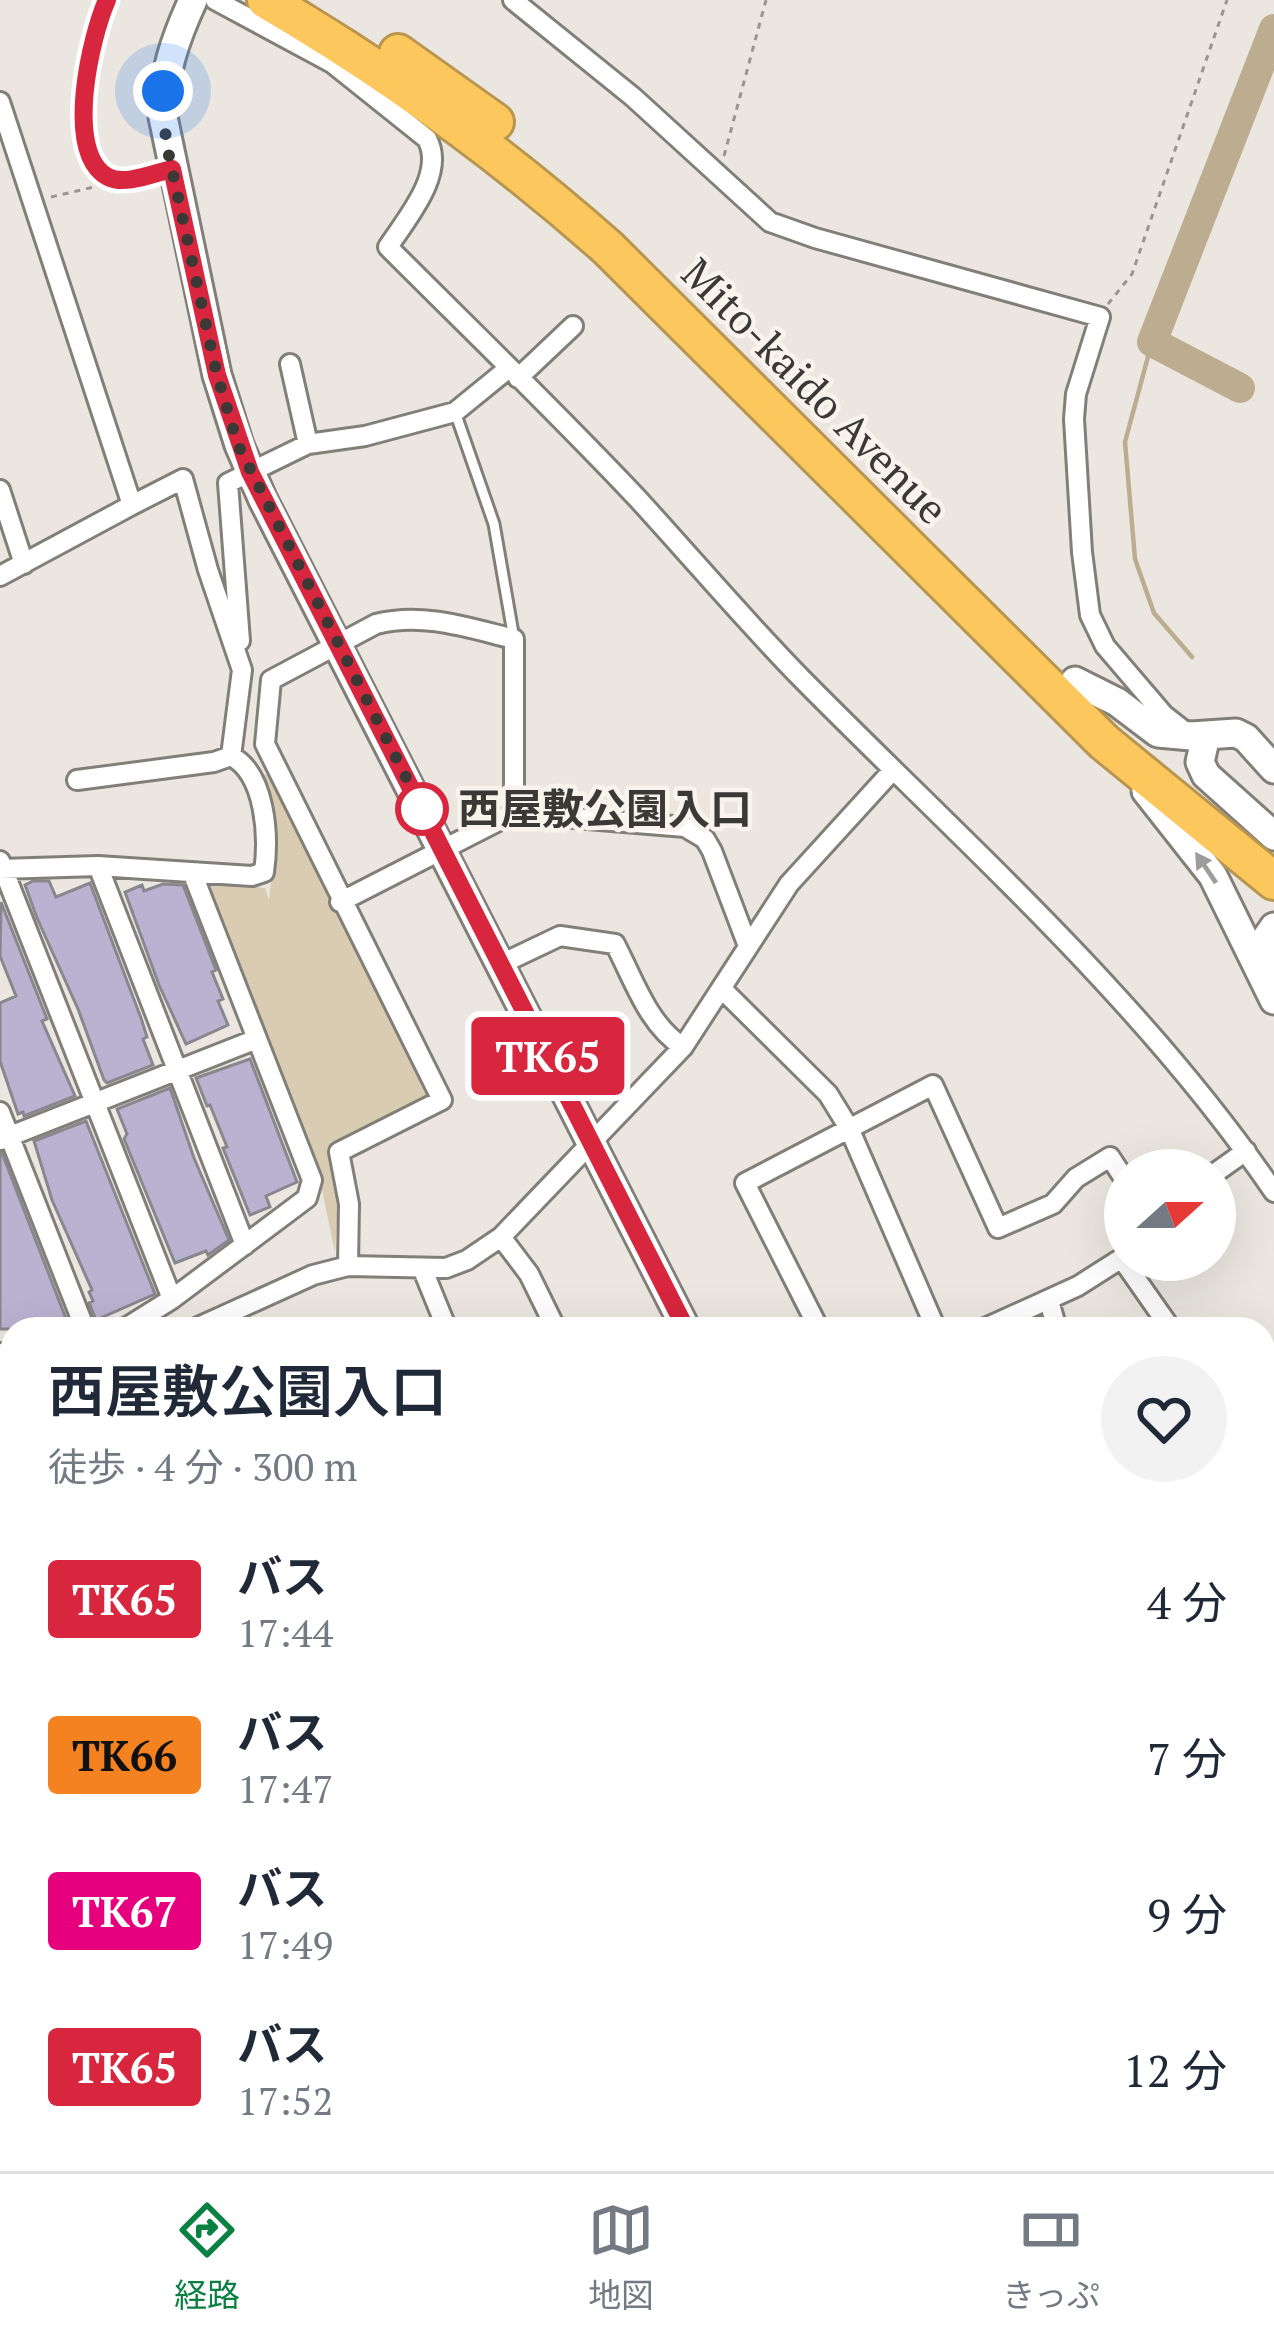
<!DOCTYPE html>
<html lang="ja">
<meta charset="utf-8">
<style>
:root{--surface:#fff;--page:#f2f2f3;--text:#1f2937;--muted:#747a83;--line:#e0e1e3;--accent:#0b8043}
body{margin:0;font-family:"PT Serif","Noto Sans JP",serif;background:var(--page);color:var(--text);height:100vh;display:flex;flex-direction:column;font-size:45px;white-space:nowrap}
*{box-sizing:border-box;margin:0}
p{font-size:39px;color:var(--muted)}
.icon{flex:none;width:66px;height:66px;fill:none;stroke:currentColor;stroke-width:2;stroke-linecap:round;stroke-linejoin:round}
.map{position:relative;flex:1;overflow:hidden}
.details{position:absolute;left:0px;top:1317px;width:1275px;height:855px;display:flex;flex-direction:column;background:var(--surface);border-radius:36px 36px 0 0;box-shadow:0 12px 48px #0002}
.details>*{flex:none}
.badge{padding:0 24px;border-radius:9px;font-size:42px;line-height:78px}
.needle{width:78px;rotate:69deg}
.tools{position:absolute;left:1104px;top:1149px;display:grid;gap:24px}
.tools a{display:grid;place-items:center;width:132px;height:132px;border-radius:50%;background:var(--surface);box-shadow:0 12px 48px #0002;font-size:60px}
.you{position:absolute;width:60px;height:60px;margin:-30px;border:9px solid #fff;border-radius:50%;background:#1a73e8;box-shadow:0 0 0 18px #1a73e833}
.map>.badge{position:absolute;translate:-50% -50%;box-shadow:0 0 0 6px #fff}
.round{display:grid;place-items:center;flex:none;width:126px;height:126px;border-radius:63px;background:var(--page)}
.summary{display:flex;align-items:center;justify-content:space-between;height:204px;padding:0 48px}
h1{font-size:57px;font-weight:600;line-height:90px}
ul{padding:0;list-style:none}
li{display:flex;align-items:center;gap:36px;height:156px;padding:0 48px}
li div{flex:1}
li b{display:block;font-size:45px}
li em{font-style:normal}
li .badge{min-width:132px;font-weight:700;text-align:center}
.menu{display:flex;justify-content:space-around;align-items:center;height:168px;border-top:3px solid var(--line);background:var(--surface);font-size:33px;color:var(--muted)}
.menu a{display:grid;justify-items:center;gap:6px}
.menu .active{color:var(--accent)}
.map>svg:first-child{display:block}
.built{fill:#e3dcce}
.green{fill:#d9ccb3}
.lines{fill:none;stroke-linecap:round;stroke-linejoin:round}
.stream{stroke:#bdad90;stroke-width:4.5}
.river{stroke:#bdad90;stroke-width:30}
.building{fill:#bab2d1;stroke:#88878e;stroke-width:3}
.lane-casing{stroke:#827f78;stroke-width:15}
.street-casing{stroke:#827f78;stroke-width:24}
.secondary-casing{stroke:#827f78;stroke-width:33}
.highway-casing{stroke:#b89650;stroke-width:42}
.path{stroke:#999691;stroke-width:3;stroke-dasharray:6 6;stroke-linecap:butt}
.lane{stroke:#fff;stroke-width:9}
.street{stroke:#fff;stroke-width:18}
.secondary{stroke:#fff;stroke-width:27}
.highway{stroke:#fcc85e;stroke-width:36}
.rail{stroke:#97948f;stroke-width:4.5}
.oneway{fill:#9c9c9a}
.line-casing{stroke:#fff;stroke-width:27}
.line{stroke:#d7263d;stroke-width:18}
.walk{stroke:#3a3936;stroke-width:12;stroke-dasharray:0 21.6}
.stop-dot{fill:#fff;stroke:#d7263d;stroke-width:6}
.labels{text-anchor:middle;stroke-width:9;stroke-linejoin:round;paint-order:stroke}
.street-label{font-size:42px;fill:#3a3936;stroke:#f8f4ed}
.stop-label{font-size:42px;font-weight:bold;fill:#3a3936;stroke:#f8f4ed;text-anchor:start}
</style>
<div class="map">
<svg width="1274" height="2171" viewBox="0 0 1274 2171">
<rect width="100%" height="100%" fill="#ebe7e0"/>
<path class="built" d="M 0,1837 L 12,1839 L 12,2160 L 1263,2160 L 1263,2046 L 1274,2063 L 1274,2171 L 0,2171 Z"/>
<path class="green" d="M 261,774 L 269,775 L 428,1091 L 426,1099 L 327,1150 L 338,1203 L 335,1253 L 318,1171 L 204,890 L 209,882 L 265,888 L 269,900 L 274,856 Z"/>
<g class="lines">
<path class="stream" d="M 1152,342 L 1125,442 L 1135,559 L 1154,613 L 1192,657"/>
<path class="river" d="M 1240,388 L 1152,342 L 1274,29"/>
</g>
<path class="building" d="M 33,881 L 49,881 L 56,897 L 90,883 L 141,1018 L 147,1037 L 143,1039 L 153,1065 L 107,1083 L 104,1080 L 78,1009 L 37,918 L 25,885 Z
M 163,884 L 183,885 L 216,970 L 212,972 L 223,999 L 218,1001 L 228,1025 L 186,1044 L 159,985 L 125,892 L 142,885 L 144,891 Z
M 1,902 L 47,1019 L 42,1021 L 75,1096 L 24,1116 L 23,1112 L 18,1114 L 0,1061 L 0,1003 L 16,996 L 0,956 Z
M 250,1059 L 297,1182 L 266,1196 L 270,1207 L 250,1215 L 223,1148 L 227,1147 L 210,1105 L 207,1106 L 196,1078 Z
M 170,1088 L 194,1158 L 229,1240 L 208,1255 L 206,1251 L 175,1263 L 124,1139 L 127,1134 L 117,1109 Z
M 86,1121 L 155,1294 L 96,1320 L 89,1303 L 93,1301 L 89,1292 L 92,1290 L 52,1200 L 34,1141 Z
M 0,1153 L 2,1153 L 70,1329 L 0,1329 Z"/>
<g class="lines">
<defs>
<path id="lane" d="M 455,412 L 494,524 L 514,639"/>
<path id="street" d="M 107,0 C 91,36 63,153 108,177 C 125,186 154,173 172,169
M 215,0 L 332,63 L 427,139 C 446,173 407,218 388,247 C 471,330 556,412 637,498 C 692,558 745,621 802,679 C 964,843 1143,1000 1274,1192
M 513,0 L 633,97 L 770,222 L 815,238 L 1100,317 L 1076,394 L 1074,419 L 1082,552 L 1090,615 L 1105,646 L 1164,715 L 1187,733
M 0,102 L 132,505 L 183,479 L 208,570 L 242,670 L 231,756 L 214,762 L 77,780
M 290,364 L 308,444
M 518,378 L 573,326
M 0,490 L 24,564
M 0,576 L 132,505
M 240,641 L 228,483 L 308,444 L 365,436 L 455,412 L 509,368
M 0,861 L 172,1299
M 98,866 L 245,1245
M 0,869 L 98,866 L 252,876 L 264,872 C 269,837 266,774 231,756
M 340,902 L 514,813 L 685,827 L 705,839 L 712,851 L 748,946
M 501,964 L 560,936 L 615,944 C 634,980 648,1025 683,1047
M 723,990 L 828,1094 L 849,1128 L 936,1329
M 0,1112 L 85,1329
M 0,1140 L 257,1039
M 1215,1173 L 1246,1151
M 501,1237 L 529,1274 L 556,1329
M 1122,1259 L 1171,1329
M 348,1266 L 349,1204 L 339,1152 L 442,1100 L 265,744 L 271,680 L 376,624 C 423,612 469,628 514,639 L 514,813
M 423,1270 L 447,1329
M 1049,1301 L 1057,1329
M 124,1329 L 172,1299 L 307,1198 L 312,1180 L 192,872
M 194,1329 L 313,1275 L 348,1266 L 446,1268 L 467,1260 L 501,1237 L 683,1047 L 789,884 L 893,770
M 819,1329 L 745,1183 L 933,1085 L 998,1228 L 1053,1204 L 1076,1178 L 1110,1157 L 1125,1180
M 983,1329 L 1078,1286 L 1125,1256
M 0,1353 L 12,1384
M 0,1436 L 12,1431
M 0,1525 L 12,1525
M 1263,1647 L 1274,1646
M 0,1735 L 12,1737"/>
<path id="secondary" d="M 193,0 C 175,39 163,74 163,117 L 217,375 L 239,445 L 263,500 L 686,1329
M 1075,681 L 1117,702 L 1158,733 L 1191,736 L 1236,733 L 1246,738 L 1274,769
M 1206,736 L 1200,762 L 1206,775 L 1274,836
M 1146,791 L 1213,876 L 1274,1000
M 1261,972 L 1263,943 L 1274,927
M 0,1635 L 12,1636"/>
<path id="highway" d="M 266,0 C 389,72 501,153 608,248 L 1104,742 L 1274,881
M 398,53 L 495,122"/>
</defs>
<use href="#lane" class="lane-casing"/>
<use href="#street" class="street-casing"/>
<use href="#secondary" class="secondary-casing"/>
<use href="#highway" class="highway-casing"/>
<path class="path" d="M 724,156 L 766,0
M 51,197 L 94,187
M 1108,304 L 1132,274 L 1227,0"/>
<use href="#lane" class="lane"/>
<use href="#street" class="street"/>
<use href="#secondary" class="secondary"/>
<use href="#highway" class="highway"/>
<path class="rail" d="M 0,1784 L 12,1786
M 0,1826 L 12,1828
M 1263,1932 L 1274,1933
M 1263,1984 L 1274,1985"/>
</g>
<defs><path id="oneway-solid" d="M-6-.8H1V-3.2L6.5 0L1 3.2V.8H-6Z" transform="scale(3)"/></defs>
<use class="oneway" href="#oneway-solid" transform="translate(1206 868) rotate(-124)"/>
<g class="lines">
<defs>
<path id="line" d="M 107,0 C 91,36 63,153 108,177 C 125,186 154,173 172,169 L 217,375 L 250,472 L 686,1329"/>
</defs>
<use href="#line" class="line-casing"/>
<use href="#line" class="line"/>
<path class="walk" d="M 163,91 L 166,142 L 217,375 L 238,445 L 422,809"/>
</g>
<circle class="stop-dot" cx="422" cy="809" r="24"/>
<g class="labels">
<g class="street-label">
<text transform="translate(815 391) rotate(45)" y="15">Mito-kaido Avenue</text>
</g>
<g class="stop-label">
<text x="458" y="824">西屋敷公園入口</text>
</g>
</g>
</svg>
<div class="tools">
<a><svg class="needle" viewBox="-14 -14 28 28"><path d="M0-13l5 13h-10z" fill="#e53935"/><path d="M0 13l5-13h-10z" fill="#747a83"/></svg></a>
</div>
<div class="you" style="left:163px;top:91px"></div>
<b class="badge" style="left:548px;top:1056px;background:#d7263d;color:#fff">TK65</b>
<section class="details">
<div class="summary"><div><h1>西屋敷公園入口</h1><p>徒歩 · 4 分 · 300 m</p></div><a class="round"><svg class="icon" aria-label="heart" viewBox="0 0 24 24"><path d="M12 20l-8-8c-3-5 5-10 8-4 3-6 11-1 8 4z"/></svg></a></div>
<ul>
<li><span class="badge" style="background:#d7263d;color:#fff">TK65</span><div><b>バス</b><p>17:44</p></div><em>4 分</em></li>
<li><span class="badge" style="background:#f58220;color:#111">TK66</span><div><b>バス</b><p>17:47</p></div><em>7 分</em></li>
<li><span class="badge" style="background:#e6007e;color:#fff">TK67</span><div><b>バス</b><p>17:49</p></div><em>9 分</em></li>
<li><span class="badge" style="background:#d7263d;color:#fff">TK65</span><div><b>バス</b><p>17:52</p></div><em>12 分</em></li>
</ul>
</section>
</div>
<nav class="menu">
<a class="active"><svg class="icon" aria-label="directions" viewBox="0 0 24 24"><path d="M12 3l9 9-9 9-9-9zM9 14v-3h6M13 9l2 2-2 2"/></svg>経路</a>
<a><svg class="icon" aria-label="map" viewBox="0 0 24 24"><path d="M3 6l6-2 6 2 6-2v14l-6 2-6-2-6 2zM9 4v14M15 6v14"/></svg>地図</a>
<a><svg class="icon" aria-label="tickets" viewBox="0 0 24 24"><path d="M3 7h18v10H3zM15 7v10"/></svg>きっぷ</a>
</nav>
